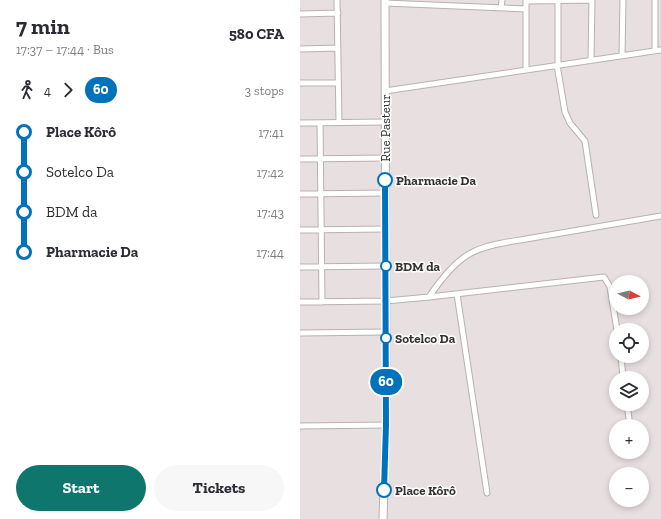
<!DOCTYPE html>
<meta charset="utf-8">
<style>
:root{--surface:#fff;--page:#f7f7f7;--text:#2b2b33;--muted:#7c7c81;--accent:#0f766e}
body{margin:0;font-family:"Zilla Slab",serif;background:var(--page);color:var(--text);height:100vh;display:flex;flex-direction:column;font-size:15px;white-space:nowrap}
*{box-sizing:border-box;margin:0}
p{font-size:13px;color:var(--muted)}
.icon{flex:none;width:22px;height:22px;fill:none;stroke:currentColor;stroke-width:2;stroke-linecap:round;stroke-linejoin:round}
.map{position:relative;flex:1;overflow:hidden}
.panel{display:flex;flex-direction:column;background:var(--surface);width:300px}
.panel>*{flex:none}
.badge{padding:0 8px;border-radius:13px;font-size:14px;line-height:26px}
.needle{width:26px;rotate:97deg}
.tools{position:absolute;left:309px;top:275px;display:grid;gap:8px}
.tools a{display:grid;place-items:center;width:40px;height:40px;border-radius:50%;background:var(--surface);box-shadow:0 2px 6px #0003;font-size:20px}
.map>.badge{position:absolute;translate:-50% -50%;box-shadow:0 0 0 2px #fff}
.legs{display:flex;align-items:center;gap:6px;height:44px;padding:0 16px;font-size:13px}
.legs p{margin-inline-start:auto}
.overview{display:flex;align-items:center;justify-content:space-between;height:68px;padding:0 16px}
h1{font-size:22px;font-weight:800;line-height:30px}
.cta{display:flex;gap:8px;margin-top:auto;padding:8px 16px}
.cta a{flex:1;height:46px;border-radius:24px;background:var(--accent);color:#fff;font-size:16px;font-weight:800;line-height:46px;text-align:center}
.cta a+a{background:var(--page);color:var(--text)}
ul{padding:0 16px;list-style:none}
li{display:flex;align-items:center;gap:14px;height:40px;font-size:15px}
li i{display:grid;place-items:center;width:6px;height:100%;margin:0 5px;background:currentColor}
li i::after{content:'';width:10px;height:10px;margin:-5px;border:3px solid;border-radius:50%;background:var(--surface)}
li p{margin-inline-start:auto}
li:first-child i{background:linear-gradient(#0000 50%,currentColor 0)}
li:last-child i{background:linear-gradient(currentColor 50%,#0000 0)}
main{display:flex;flex:1;min-height:0}
.map>svg:first-child{display:block}
.lines{fill:none;stroke-linecap:round;stroke-linejoin:round}
.minor-casing{stroke:#b8b1b2;stroke-width:7}
.secondary-casing{stroke:#b8b1b2;stroke-width:9}
.minor{stroke:#fff;stroke-width:5}
.secondary{stroke:#fff;stroke-width:7}
.line-1-casing{stroke:#fff;stroke-width:9}
.line-1{stroke:#0072bc;stroke-width:6}
.stop-1-dot{fill:#fff;stroke:#0072bc;stroke-width:2}
.labels{text-anchor:middle;stroke-width:3;stroke-linejoin:round;paint-order:stroke}
.street-label{font-size:13px;fill:#343132;stroke:#fff}
.stop-label{font-size:13px;font-weight:bold;fill:#343132;stroke:#fff;text-anchor:start}
</style>
<main>
<section class="panel">
<div class="overview"><div><h1>7 min</h1><p>17:37 – 17:44 · Bus</p></div><b>580 CFA</b></div>
<div class="legs"><svg class="icon" aria-label="walk" viewBox="0 0 24 24"><circle cx="13" cy="4" r="2"/><path d="M13 8l-2 6 4 7M11 14l-3 7M7 12l3-4h3l4 4"/></svg>4<svg class="icon" aria-label="forward" viewBox="0 0 24 24"><path d="M9 5l7 7-7 7"/></svg><b class="badge" style="background:#0072bc;color:#fff">60</b><p>3 stops</p></div>
<ul>
<li><i style="color:#0072bc"></i><b>Place Kôrô</b><p>17:41</p></li>
<li><i style="color:#0072bc"></i><span>Sotelco Da</span><p>17:42</p></li>
<li><i style="color:#0072bc"></i><span>BDM da</span><p>17:43</p></li>
<li><i style="color:#0072bc"></i><b>Pharmacie Da</b><p>17:44</p></li>
</ul>
<div class="cta"><a>Start</a><a>Tickets</a></div>
</section>
<div class="map">
<svg width="361" height="519" viewBox="0 0 361 519">
<rect width="100%" height="100%" fill="#e8dfe1"/>
<g class="lines">
<defs>
<path id="minor" d="M 37,0 L 39,122
M 226,0 L 226,70
M 258,0 L 258,65
M 226,1 L 292,0
M 85,3 L 226,9
M 201,8 L 202,0
M 0,14 L 38,13
M 0,49 L 38,48
M 355,50 L 355,0
M 322,55 L 323,0
M 291,60 L 292,0
M 257,65 L 265,112 L 270,123 L 285,141 L 296,215
M 0,83 L 38,83
M 85,91 L 361,50
M 0,123 L 85,122
M 20,123 L 22,302
M 0,159 L 85,158
M 0,194 L 85,193
M 0,230 L 86,229
M 0,267 L 86,266
M 157,294 L 187,493
M 129,297 C 139,282 156,260 173,252 C 189,244 209,242 226,239 C 271,231 316,224 361,216
M 0,302 L 86,301 L 129,297 L 304,277 L 310,287 L 317,330
M 0,333 L 86,332
M 321,356 L 323,378
M 327,404 L 330,426
M 0,426 L 86,425"/>
<path id="secondary" d="M 83,519 L 86,425 L 85,0"/>
</defs>
<use href="#minor" class="minor-casing"/>
<use href="#secondary" class="secondary-casing"/>
<use href="#minor" class="minor"/>
<use href="#secondary" class="secondary"/>
</g>
<g class="lines">
<defs>
<path id="line-1" d="M 84,490 L 86,425 L 85,180"/>
</defs>
<use href="#line-1" class="line-1-casing"/>
<use href="#line-1" class="line-1"/>
</g>
<g class="stop-1-dot">
<circle cx="85" cy="180" r="7"/>
<circle cx="86" cy="266" r="5"/>
<circle cx="86" cy="338" r="5"/>
<circle cx="84" cy="490" r="7"/>
</g>
<g class="labels">
<g class="street-label">
<text transform="translate(85 128) rotate(-90)" y="5">Rue Pasteur</text>
</g>
<g class="stop-label">
<text x="96" y="185">Pharmacie Da</text>
<text x="95" y="271">BDM da</text>
<text x="95" y="343">Sotelco Da</text>
<text x="95" y="495">Place Kôrô</text>
</g>
</g>
</svg>
<div class="tools">
<a><svg class="needle" viewBox="-14 -14 28 28"><path d="M0-13l5 13h-10z" fill="#e53935"/><path d="M0 13l5-13h-10z" fill="#7c7c81"/></svg></a>
<a><svg class="icon" aria-label="locate" viewBox="0 0 24 24"><circle cx="12" cy="12" r="6"/><path d="M12 2v4M12 18v4M2 12h4M18 12h4"/></svg></a>
<a><svg class="icon" aria-label="layers" viewBox="0 0 24 24"><path d="M12 4l9 5-9 5-9-5zM3 14l9 5 9-5"/></svg></a>
<a>+</a>
<a>−</a>
</div>
<b class="badge" style="left:86px;top:382px;background:#0072bc;color:#fff">60</b>
</div>
</main>
